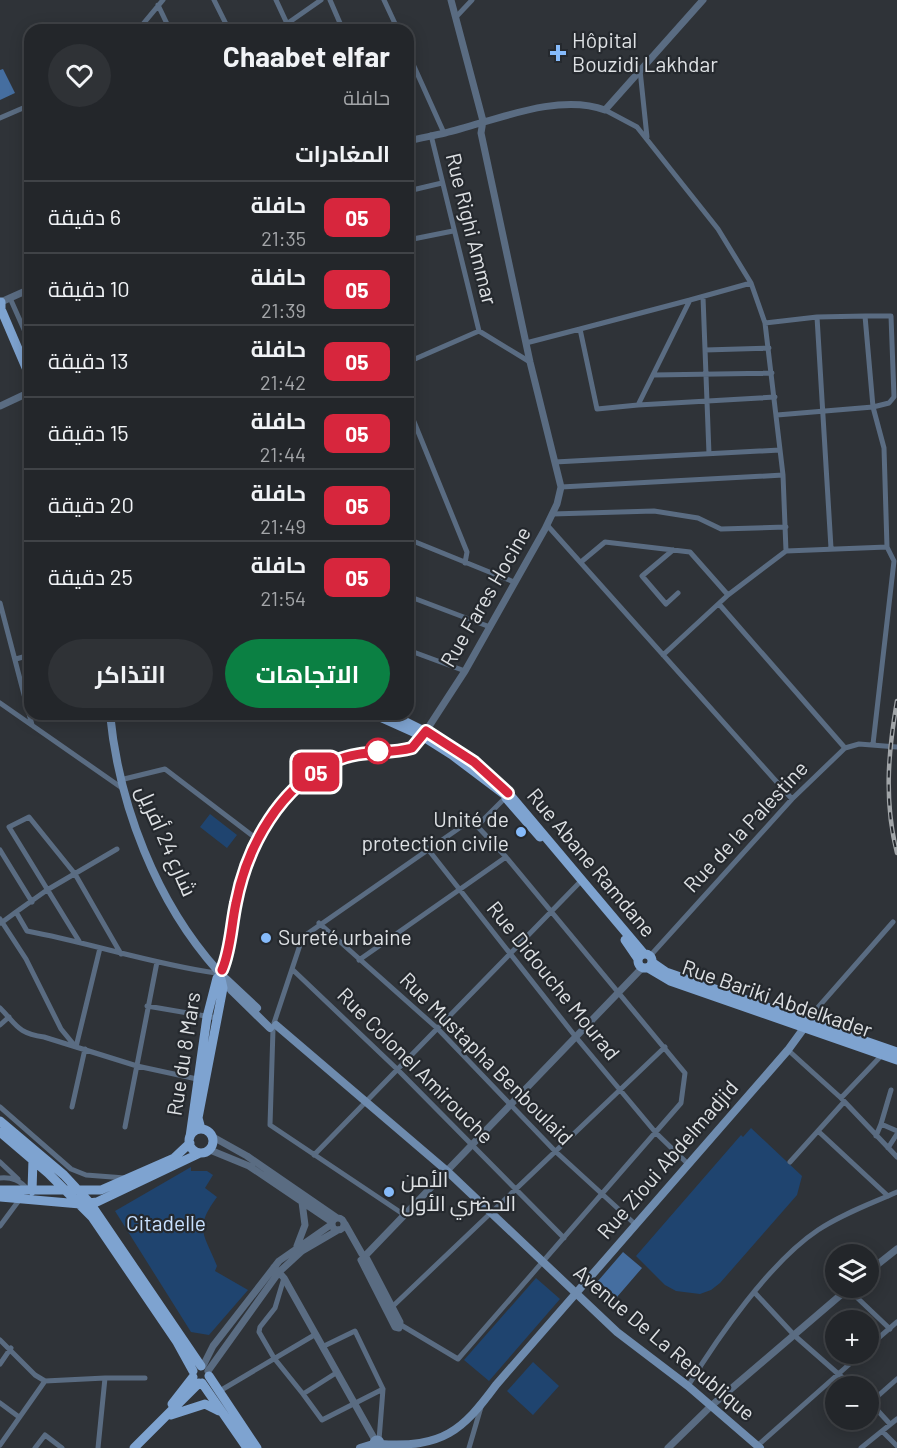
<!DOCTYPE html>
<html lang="ar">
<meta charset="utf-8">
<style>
:root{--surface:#23262a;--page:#2f3236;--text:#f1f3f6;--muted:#a3a5a8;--line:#404347;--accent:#0b8043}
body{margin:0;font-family:Barlow,Cairo,sans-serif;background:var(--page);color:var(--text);direction:rtl;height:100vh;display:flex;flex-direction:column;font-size:22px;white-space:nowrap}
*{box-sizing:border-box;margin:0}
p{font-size:20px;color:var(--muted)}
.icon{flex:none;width:33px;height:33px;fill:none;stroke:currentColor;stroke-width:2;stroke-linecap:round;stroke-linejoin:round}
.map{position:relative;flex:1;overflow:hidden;direction:ltr}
.sheet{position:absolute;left:24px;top:24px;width:390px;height:696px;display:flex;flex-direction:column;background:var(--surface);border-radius:18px;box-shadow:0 3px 15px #0003,0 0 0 2px var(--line);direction:rtl}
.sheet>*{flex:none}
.badge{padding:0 12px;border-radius:9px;font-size:21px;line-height:39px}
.controls{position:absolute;left:825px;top:1244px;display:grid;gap:12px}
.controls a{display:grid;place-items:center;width:54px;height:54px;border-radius:50%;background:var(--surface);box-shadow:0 3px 15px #0003,0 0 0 2px var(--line);font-size:30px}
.map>.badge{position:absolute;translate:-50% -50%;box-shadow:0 0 0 3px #fff}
h2{padding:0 24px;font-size:22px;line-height:54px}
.round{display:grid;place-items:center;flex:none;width:63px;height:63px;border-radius:32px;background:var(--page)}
.overview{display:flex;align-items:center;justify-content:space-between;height:102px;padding:0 24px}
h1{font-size:28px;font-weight:700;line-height:45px}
.primary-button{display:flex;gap:12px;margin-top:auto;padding:12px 24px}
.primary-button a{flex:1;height:69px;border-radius:36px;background:var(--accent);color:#fff;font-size:24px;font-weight:700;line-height:69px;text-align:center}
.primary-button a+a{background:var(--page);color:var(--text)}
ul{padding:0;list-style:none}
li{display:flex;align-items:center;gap:18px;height:72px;padding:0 24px;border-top:2px solid var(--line)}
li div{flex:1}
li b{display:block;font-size:22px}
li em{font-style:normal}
li .badge{min-width:66px;font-weight:700;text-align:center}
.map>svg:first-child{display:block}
.green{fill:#1f446f}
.water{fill:#456ea0}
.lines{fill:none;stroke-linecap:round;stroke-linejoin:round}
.minor{stroke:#5a6c82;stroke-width:5}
.tertiary{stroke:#5a6c82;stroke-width:7}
.secondary{stroke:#6e8bae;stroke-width:8}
.primary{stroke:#7ea3d0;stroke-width:9}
.rail-casing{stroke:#a1a5a8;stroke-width:4.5}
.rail{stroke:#25292e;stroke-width:2;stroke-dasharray:7;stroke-linecap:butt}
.line-casing{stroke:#fff;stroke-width:14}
.line{stroke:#d7263d;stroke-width:9}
.poi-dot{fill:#86bbfb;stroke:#25292e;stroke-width:2}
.stop-dot{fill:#fff;stroke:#d7263d;stroke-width:3}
.labels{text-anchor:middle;stroke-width:4.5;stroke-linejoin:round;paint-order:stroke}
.poi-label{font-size:21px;fill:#dee1e4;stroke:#25292e;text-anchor:start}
.street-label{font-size:21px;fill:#dee1e4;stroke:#25292e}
.park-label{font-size:21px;fill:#c9e1ff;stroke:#25292e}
</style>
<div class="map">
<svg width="897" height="1448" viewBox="0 0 897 1448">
<rect width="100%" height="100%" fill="#2f3338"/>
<path class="green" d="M 210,814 L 237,835 L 227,848 L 200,827 Z
M 751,1128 L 802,1176 L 797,1195 L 720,1283 L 711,1290 L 700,1294 L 676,1291 L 665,1285 L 636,1256 L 741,1135 L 743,1137 Z
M 191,1167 L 191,1171 L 207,1171 L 213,1175 L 205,1188 L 217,1197 C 194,1229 203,1232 217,1266 L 215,1271 L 248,1290 L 209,1335 L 191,1332 L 115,1211 Z
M 536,1278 L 560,1299 L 489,1381 L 464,1360 Z
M 533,1362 L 559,1386 L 533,1415 L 507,1391 Z"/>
<path class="water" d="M 3,69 L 15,93 L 0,100 L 0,70 Z
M 623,1252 L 642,1268 L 617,1297 L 598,1281 Z"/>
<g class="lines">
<path class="minor" d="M 214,0 L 229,30
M 276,0 L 290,30
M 330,0 L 343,30
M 384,0 L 398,30
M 158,5 L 170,30
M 456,17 L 472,0
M 138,30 L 163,0
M 278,30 L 321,0
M 408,53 L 444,133
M 640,70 L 647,137
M 24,109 L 30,115
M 605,110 L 637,127 L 718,229 L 751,283
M 0,118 L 30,105
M 431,135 L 479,331
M 408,191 L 442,183
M 30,209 L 28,211 L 30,217
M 408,240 L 453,231
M 703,297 L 709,454
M 10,298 L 30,343
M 817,317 L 831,548
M 765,323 L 817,317 L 865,316 L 873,407 L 889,403 L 894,397 L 891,316 L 865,316
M 580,329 L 690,300
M 526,343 L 580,329 L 597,409 L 638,405 L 690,300 L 751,283 L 765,323 L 783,475 L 786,551 L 728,595 L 663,655
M 705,350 L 769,348
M 408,362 L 479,331 L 530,362
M 653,375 L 772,373
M 638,405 L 775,397
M 408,407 L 467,552 L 465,563
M 777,415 L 873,407 L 884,448 L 887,547
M 555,462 L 780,450
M 561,487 L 783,475
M 552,514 L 654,511 L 698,518 L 721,529 L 786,527
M 547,525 L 792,799
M 408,534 L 411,540 L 408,546
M 408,539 L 514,582
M 673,550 L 642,576 L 666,604 L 678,593
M 786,551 L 887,547 L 894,561 L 873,744
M 581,562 L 605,542 L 690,552 L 728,595
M 408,596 L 490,627
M 0,603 L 32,725
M 719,604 L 845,748
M 408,650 L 465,671
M 16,659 L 30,655
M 0,703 L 122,788
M 120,780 L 165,769 L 258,840
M 427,848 L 575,1036 L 656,1133 L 688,1164
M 117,849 L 47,890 L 16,912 L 27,931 C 91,943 152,964 216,973
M 0,850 L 32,902
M 0,919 L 26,959 L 61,1029 L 75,1046
M 1,923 L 16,912
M 319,923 L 438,1029 L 555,1151 L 636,1225
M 79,941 L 9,827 L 29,817 L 75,874 L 121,954
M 650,956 L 792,799 L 845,748 L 859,744 L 897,747
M 359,960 L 506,857
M 293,970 L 398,1070 L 564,1238
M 147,1006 L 217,1018
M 0,1008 C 17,1025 17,1033 44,1037 L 137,1066 L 197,1079
M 806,1021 L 893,922
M 274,1023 L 301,942 L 307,934 L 468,822 L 477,826 L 505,798
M 0,1025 L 9,1017
M 273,1029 L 270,1125 L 403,1214
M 76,1047 L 100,948
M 788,1050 L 841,1098 L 897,1157
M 841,1098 L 882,1055
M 0,1107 L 71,1169 L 86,1175 L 125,1178
M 72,1107 L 85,1049
M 881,1124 L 891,1090
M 125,1127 L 157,962
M 818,1131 L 888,1196
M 876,1136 L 881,1124 L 897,1131
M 888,1148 L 897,1134
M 314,1155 L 580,882
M 0,1162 L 18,1179
M 790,1162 L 844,1102
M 0,1178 C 12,1177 20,1180 28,1190
M 0,1226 L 20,1199
M 284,1278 L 275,1308 L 260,1327 L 259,1332 L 274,1358 L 303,1394
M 848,1289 L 890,1329
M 755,1293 L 795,1336 L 852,1386
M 392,1307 L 665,1047
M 401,1325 L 458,1359 L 681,1103 L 685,1073 L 506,857 L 477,826
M 0,1340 L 35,1375 L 45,1381 L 105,1378
M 322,1347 L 355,1331 L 383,1389 L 379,1440
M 868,1347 L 897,1322
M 0,1364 L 11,1348
M 336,1373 L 303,1394 L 322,1420 L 383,1389
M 688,1386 C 718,1337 770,1262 818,1230 C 842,1214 870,1204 897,1192
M 218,1392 L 316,1334
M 869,1401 L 890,1424
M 0,1403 L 19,1417
M 870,1403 L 897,1379
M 882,1431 L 897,1446
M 0,1445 L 45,1381
M 757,1446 L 862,1353
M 35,1448 L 45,1435 L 62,1448
M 98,1448 L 105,1378 L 145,1378
M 469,1448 L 481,1407
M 861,1448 L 897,1419"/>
<path class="tertiary" d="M 408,141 C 420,138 432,136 445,133 C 492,122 557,92 605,110 L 703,0
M 1,302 L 30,289
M 0,406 L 30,392
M 426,731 L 465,671 L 545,529 L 557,504 L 561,487 L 530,362 L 481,133 L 483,121 L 451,0
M 213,1137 L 247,1156 L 337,1218
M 210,1150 L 249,1166 L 332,1222
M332 1224a6 6 0 1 1 12 0a6 6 0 1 1-12 0Z
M 345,1224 L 362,1254
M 297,1246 L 305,1225 L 302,1202
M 365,1256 L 642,968
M 361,1260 L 395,1327 L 399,1328 L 400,1322 L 366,1257
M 274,1267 L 284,1278 L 375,1440
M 868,1272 L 897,1249
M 203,1366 L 213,1346 L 279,1261 L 332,1224
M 208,1371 L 279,1272 L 302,1251 L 338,1230
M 668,1448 L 711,1406 L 850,1287"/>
<path class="secondary" d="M 110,714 C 119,805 156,902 218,971
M 223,979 L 232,991 L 270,1028
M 226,979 L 257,1008
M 276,1025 L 447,1171 L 617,1332 L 688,1386 L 760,1448
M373.5 1443a3.5 3.5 0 1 1 7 0a3.5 3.5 0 1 1-7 0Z
M 380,1444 C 443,1448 462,1431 496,1385 L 788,1050 L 804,1028
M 360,1448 L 373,1444"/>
<path class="primary" d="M 1,302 L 1,309 L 30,377
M 373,714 L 422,736 L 452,755 L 505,795
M 390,714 L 446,742 L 481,767
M 510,795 L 644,954
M 506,798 L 540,837
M 625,940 L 638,959
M638 961a7 7 0 1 1 14 0a7 7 0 1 1-14 0Z
M 653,963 L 666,972 L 897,1052
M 648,968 L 670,981 L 897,1060
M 222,971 C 231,949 231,926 236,903 C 247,847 282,781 339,760 C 347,757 356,753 365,752 C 380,750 403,755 415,746 C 420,742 422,736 426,731
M 0,1121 L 64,1175 L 90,1203 L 201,1366
M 201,1129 L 198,1118 L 223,988 L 221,979
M189 1141a12 12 0 1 1 24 0a12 12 0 1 1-24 0Z
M 0,1132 L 48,1173 L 92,1217 L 177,1342 L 193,1371
M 190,1137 L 207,1017 L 217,978
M 0,1190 L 101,1190 L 174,1158 L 190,1143
M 32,1191 L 33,1159
M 0,1197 L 80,1204 L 97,1202 L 200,1153
M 209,1376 L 257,1448
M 202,1383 L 247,1448
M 172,1404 L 193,1377
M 171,1415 L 205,1404 L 219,1411
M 134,1448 L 199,1383"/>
<defs>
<path id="rail" d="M 897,701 C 888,753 884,802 897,853"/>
</defs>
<use href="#rail" class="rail-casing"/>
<use href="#rail" class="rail"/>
</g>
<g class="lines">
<defs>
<path id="line" d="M 222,970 C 231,949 231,926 236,903 C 247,846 280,786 335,761 C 362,749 386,755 412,748 L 426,731 L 474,762 L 508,793"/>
</defs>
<use href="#line" class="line-casing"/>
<use href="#line" class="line"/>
</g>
<g class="poi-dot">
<path d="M555 44h6v6h6v6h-6v6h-6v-6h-6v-6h6z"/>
<circle cx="521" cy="832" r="6"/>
<circle cx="266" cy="938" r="6"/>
<circle cx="389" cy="1192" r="6"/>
</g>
<circle class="stop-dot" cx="378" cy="751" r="12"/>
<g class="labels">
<g class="poi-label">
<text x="572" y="48">Hôpital<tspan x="572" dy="24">Bouzidi Lakhdar</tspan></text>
<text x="509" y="827" text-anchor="end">Unité de<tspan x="509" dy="24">protection civile</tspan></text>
<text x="278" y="945">Sureté urbaine</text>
<text x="401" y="1187">الأمن<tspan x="401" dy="24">الحضري الأول</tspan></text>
</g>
<g class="street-label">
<text transform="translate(471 229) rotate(76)" y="7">Rue Righi Ammar</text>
<text transform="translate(486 597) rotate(-60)" y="7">Rue Fares Hocine</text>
<text transform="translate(746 827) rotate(-47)" y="7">Rue de la Palestine</text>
<text transform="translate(166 841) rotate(66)" y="7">شارع 24 أفريل</text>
<text transform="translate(591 863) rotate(50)" y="7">Rue Abane Ramdane</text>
<text transform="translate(553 981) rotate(51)" y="7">Rue Didouche Mourad</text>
<text transform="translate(777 999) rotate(19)" y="7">Rue Bariki Abdelkader</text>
<text transform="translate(184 1054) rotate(-81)" y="7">Rue du 8 Mars</text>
<text transform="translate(486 1059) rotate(45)" y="7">Rue Mustapha Benboulaid</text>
<text transform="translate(415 1066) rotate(45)" y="7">Rue Colonel Amirouche</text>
<text transform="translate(668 1160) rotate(-49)" y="7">Rue Zioui Abdelmadjid</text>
<text transform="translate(664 1343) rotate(40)" y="7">Avenue De La Republique</text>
</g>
<g class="park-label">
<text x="166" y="1231">Citadelle</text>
</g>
</g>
</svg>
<div class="controls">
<a><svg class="icon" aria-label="layers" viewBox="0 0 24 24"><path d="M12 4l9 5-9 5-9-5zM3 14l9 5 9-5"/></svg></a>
<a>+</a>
<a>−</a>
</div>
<b class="badge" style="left:316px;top:772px;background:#d7263d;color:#fff">05</b>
<section class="sheet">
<div class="overview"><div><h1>Chaabet elfar</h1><p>حافلة</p></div><a class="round"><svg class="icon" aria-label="heart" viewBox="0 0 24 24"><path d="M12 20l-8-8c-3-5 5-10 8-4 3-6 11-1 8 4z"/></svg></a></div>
<h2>المغادرات</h2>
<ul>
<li><span class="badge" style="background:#d7263d;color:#fff">05</span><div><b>حافلة</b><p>21:35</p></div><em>6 دقيقة</em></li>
<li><span class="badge" style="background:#d7263d;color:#fff">05</span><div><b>حافلة</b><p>21:39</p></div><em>10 دقيقة</em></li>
<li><span class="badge" style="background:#d7263d;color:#fff">05</span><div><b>حافلة</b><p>21:42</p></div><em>13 دقيقة</em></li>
<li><span class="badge" style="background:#d7263d;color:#fff">05</span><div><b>حافلة</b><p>21:44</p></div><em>15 دقيقة</em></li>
<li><span class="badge" style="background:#d7263d;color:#fff">05</span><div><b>حافلة</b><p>21:49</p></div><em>20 دقيقة</em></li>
<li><span class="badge" style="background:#d7263d;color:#fff">05</span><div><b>حافلة</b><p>21:54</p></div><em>25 دقيقة</em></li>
</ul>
<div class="primary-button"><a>الاتجاهات</a><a>التذاكر</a></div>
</section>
</div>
